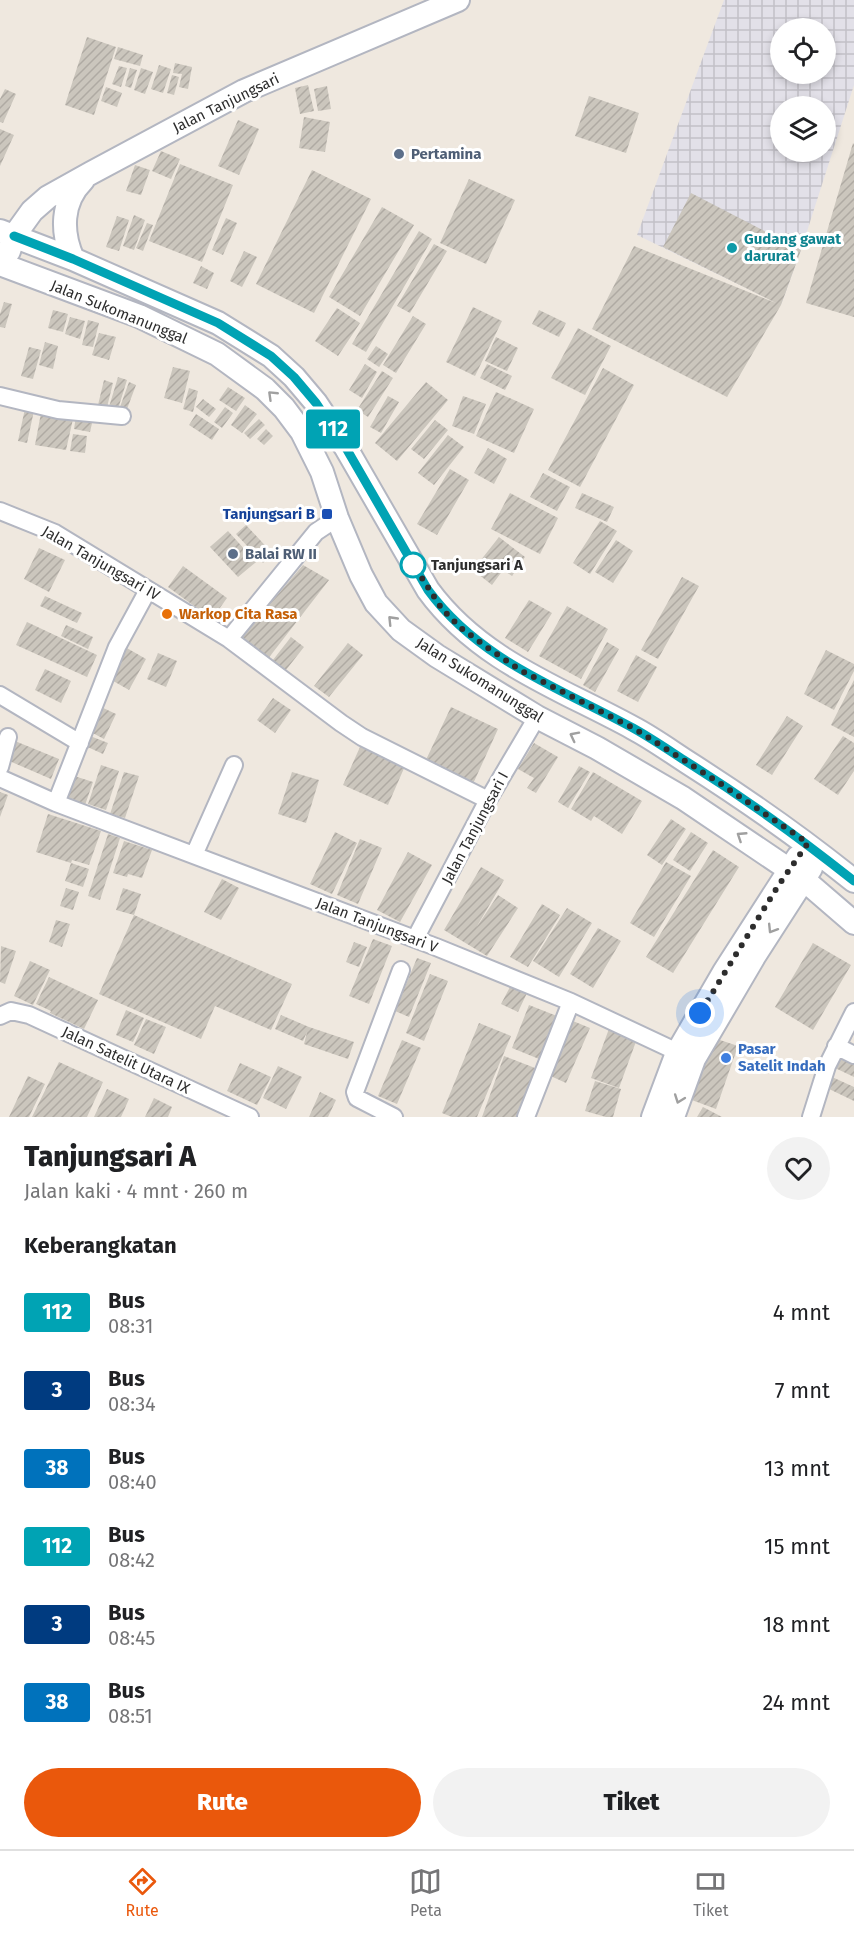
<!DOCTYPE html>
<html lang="id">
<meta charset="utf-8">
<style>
:root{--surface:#fff;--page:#f2f2f2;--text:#202124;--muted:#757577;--line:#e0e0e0;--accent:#ea580c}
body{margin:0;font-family:"Fira Sans",sans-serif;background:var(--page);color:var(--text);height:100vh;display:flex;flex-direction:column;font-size:22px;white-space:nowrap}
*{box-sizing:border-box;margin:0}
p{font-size:20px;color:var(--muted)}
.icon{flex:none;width:33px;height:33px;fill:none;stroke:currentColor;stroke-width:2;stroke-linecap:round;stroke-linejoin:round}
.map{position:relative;height:1117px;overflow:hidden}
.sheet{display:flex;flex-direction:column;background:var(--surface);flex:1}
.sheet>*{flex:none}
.badge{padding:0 12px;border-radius:4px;font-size:21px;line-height:39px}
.buttons{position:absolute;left:770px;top:18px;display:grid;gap:12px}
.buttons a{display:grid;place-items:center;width:66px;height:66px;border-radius:50%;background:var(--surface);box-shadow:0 3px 9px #0003;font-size:30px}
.you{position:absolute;width:30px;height:30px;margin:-15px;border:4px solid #fff;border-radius:50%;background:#1a73e8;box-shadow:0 0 0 9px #1a73e833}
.map>.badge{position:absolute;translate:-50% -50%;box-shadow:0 0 0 3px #fff}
h2{padding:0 24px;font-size:22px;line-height:54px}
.round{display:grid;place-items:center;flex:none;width:63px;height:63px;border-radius:32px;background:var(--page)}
.head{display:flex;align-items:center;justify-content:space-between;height:102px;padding:0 24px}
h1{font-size:28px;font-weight:800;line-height:45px}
.cta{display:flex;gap:12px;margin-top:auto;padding:12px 24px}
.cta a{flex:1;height:69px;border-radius:36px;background:var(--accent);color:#fff;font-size:24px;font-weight:800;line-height:69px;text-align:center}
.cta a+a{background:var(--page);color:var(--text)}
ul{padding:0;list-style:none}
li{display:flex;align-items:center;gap:18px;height:78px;padding:0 24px}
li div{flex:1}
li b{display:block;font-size:22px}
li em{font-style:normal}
li .badge{min-width:66px;font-weight:700;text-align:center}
.tabs{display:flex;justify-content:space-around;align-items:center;height:84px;border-top:2px solid var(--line);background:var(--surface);font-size:16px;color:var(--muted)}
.tabs a{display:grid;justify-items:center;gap:3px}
.tabs .current{color:var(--accent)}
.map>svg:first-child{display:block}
.industrial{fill:url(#industrial-grid);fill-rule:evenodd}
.building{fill:url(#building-hatch)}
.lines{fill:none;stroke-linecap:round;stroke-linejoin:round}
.street-casing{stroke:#b3b6c1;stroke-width:20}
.secondary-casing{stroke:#b3b6c1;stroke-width:26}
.street{stroke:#fff;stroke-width:16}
.secondary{stroke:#fff;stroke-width:22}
.oneway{stroke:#a0a0a0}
.line-casing{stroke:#fff;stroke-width:14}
.line{stroke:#00a3b4;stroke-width:9}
.walk{stroke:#2d2d2d;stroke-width:6;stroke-dasharray:0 10.8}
.service-dot{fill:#5c6f8a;stroke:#fff;stroke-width:2}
.culture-dot{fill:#0f9aa8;stroke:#fff;stroke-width:2}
.transit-dot{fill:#1a4fb4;stroke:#fff;stroke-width:2}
.stop-dot{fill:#fff;stroke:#00a3b4;stroke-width:3}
.food-dot{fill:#e8710a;stroke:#fff;stroke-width:2}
.shop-dot{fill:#3f7fe0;stroke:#fff;stroke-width:2}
.labels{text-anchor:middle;stroke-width:6;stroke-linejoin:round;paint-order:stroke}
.street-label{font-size:15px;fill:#2d2d2d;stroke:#fff}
.service-label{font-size:15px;font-weight:bold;fill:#4e5e75;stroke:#fff;text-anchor:start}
.culture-label{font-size:15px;font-weight:bold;fill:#0d838f;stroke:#fff;text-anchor:start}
.transit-label{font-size:15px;font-weight:bold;fill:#164399;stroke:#fff;text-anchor:end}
.stop-label{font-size:15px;font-weight:bold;fill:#2d2d2d;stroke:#fff;text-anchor:start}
.food-label{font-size:15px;font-weight:bold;fill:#c56008;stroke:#fff;text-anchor:start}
.shop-label{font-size:15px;font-weight:bold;fill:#366cbe;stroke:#fff;text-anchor:start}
</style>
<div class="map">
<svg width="854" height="1117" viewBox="0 0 854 1117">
<defs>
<pattern id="industrial-grid" width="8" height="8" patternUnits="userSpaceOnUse" patternTransform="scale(1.5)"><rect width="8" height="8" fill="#e2e0e8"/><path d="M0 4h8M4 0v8" fill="none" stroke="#c2c0c7"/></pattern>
<pattern id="building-hatch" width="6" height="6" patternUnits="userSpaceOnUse" patternTransform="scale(1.5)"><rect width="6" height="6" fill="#cbc6bd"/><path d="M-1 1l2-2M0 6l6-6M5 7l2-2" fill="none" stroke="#afaaa3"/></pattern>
</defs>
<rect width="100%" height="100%" fill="#efe8df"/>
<path class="industrial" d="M 724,0 L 854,0 L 854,85 L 801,250 L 781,305 L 637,235 ZM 780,28 L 825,28 L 825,74 L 780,74 ZM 780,106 L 825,106 L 825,152 L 780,152 Z"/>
<path class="building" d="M 87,37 L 116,47 L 94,115 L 65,105 Z
M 118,47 L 143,55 L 140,66 L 114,59 Z
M 175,63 L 192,67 L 188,89 L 179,87 L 182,74 L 173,73 Z
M 159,65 L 171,69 L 163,93 L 151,89 Z
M 119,66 L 127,68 L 121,87 L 112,84 Z
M 130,68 L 137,70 L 131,88 L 125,86 Z
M 141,68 L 153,72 L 145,94 L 134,90 Z
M 172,75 L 179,77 L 174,95 L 167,93 Z
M 308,85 L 314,111 L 300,114 L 295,88 Z
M 327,86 L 331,109 L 318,111 L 314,89 Z
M 106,87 L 122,93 L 117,107 L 101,101 Z
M 5,89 L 16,94 L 3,123 L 0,122 L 0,99 Z
M 589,96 L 639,113 L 626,153 L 575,136 Z
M 304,117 L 330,122 L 325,152 L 299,148 Z
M 238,120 L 259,129 L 239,175 L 218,166 Z
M 0,129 L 14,135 L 0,166 Z
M 853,143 L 854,144 L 854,317 L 806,303 Z
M 161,151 L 180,159 L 171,179 L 152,171 Z
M 180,164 L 233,185 L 202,262 L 149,241 Z
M 135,165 L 150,170 L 141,195 L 126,191 Z
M 312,170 L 371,199 L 314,313 L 256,284 Z
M 469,179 L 515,200 L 486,264 L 440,243 Z
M 691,193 L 801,250 L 781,305 L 727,397 L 592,329 L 634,246 L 776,303 L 663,247 Z
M 382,207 L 414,225 L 360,316 L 329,297 Z
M 134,215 L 145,220 L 134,250 L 123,246 Z
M 117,216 L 129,220 L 119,251 L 106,247 Z
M 226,218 L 237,223 L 223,255 L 212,250 Z
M 147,223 L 153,225 L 143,251 L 136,248 Z
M 419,231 L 432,239 L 366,352 L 352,344 Z
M 434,244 L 447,251 L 410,313 L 397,306 Z
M 244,251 L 257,257 L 242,287 L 230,281 Z
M 201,266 L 214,273 L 207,289 L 193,283 Z
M 4,302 L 12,304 L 5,328 L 0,327 L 0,314 Z
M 473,307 L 502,321 L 475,376 L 446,362 Z
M 337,308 L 360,323 L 338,356 L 315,341 Z
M 53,310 L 68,314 L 63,332 L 48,328 Z
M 539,310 L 566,323 L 559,337 L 532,324 Z
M 413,316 L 426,324 L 396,373 L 383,365 Z
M 70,317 L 85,321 L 80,339 L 65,334 Z
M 88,320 L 99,323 L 93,347 L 82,345 Z
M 578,328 L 611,346 L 585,395 L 551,378 Z
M 99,333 L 116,337 L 109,360 L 92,355 Z
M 496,337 L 518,348 L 507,371 L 485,361 Z
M 45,342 L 58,346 L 53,369 L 39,365 Z
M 376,346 L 388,354 L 379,367 L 367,359 Z
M 29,347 L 41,350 L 33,379 L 21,376 Z
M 365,364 L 377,372 L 362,398 L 349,390 Z
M 487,364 L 512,376 L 505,390 L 480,378 Z
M 173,367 L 190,371 L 182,403 L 164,398 Z
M 603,368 L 634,385 L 580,487 L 548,470 Z
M 382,371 L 393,378 L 368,417 L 357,410 Z
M 118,377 L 127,380 L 118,409 L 109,407 Z
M 104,380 L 113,383 L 107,407 L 98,405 Z
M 129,382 L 136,385 L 127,409 L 120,407 Z
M 426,382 L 448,400 L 397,461 L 375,443 Z
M 228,387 L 245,398 L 236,411 L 219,400 Z
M 189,388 L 198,391 L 193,412 L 183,409 Z
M 496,392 L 534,409 L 514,453 L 476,436 Z
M 388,396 L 399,402 L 381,433 L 370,427 Z
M 463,396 L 486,404 L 474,434 L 452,426 Z
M 203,399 L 216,409 L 209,417 L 196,407 Z
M 26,404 L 35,406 L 27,443 L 18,441 Z
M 245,405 L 257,414 L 242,433 L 231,425 Z
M 225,407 L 233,413 L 222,428 L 214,422 Z
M 41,413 L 73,419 L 66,450 L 35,445 Z
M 196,414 L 219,429 L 212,440 L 189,425 Z
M 76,416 L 93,419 L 90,432 L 74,429 Z
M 259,419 L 265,425 L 250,439 L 244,433 Z
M 435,420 L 448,430 L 424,459 L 411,449 Z
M 266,429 L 273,436 L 264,445 L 257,439 Z
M 73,434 L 87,436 L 85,453 L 70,451 Z
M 448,435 L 464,447 L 434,485 L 418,473 Z
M 488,448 L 507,459 L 494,484 L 474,473 Z
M 450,469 L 469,480 L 437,535 L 417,524 Z
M 543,473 L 570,487 L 557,511 L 530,497 Z
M 510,493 L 558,518 L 540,554 L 491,529 Z
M 582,493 L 614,507 L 607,522 L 575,508 Z
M 600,521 L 617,531 L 590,574 L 573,563 Z
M 246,525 L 273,554 L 263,563 L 236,534 Z
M 228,531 L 256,562 L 238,577 L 210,547 Z
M 499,537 L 525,557 L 512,576 L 503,570 L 492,585 L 473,570 Z
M 616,540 L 633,551 L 613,583 L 595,572 Z
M 39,548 L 65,560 L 49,592 L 24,579 Z
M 303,565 L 329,580 L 267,660 L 240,639 Z
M 183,566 L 227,598 L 212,619 L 168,587 Z
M 682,577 L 699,586 L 658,659 L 641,650 Z
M 45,596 L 82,613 L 77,623 L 40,606 Z
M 529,600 L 552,613 L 528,652 L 505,638 Z
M 567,606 L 608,629 L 581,679 L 539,656 Z
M 27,622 L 97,655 L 87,677 L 16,645 Z
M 66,625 L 93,637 L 88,649 L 61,636 Z
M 291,637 L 304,647 L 282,675 L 269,665 Z
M 607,642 L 619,649 L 595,692 L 583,685 Z
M 348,643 L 363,655 L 329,697 L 314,686 Z
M 125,647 L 146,659 L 129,690 L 108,678 Z
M 826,650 L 854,664 L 854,671 L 834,710 L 804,694 Z
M 158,653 L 177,661 L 166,687 L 147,679 Z
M 636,655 L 657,667 L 638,702 L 617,691 Z
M 45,669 L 71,681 L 61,703 L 35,690 Z
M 854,680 L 854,737 L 831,725 Z
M 273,698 L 291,710 L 275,733 L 257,720 Z
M 99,706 L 116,714 L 104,739 L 87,730 Z
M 451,707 L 498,729 L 472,786 L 424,764 Z
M 787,716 L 803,726 L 772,775 L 756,765 Z
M 85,734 L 108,743 L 103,754 L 81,744 Z
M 843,736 L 854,743 L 854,771 L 838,795 L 814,779 Z
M 15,741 L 59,759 L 51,779 L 7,760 Z
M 534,743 L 558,757 L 536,793 L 527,788 L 534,778 L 518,769 Z
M 360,747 L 405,766 L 388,805 L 343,785 Z
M 101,765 L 119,771 L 106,810 L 88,804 Z
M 579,766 L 590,772 L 568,808 L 558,802 Z
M 124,772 L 139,776 L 125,818 L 110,814 Z
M 292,772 L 319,780 L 306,823 L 278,814 Z
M 593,772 L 642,801 L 622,834 L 594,816 L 591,821 L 571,809 Z
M 68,774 L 93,782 L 84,808 L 60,800 Z
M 0,792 L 8,795 L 0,817 Z
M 48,814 L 101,831 L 89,865 L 72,860 L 71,863 L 36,852 Z
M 671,819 L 686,829 L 662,865 L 647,855 Z
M 335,832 L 357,843 L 332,894 L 310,884 Z
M 691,832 L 708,843 L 690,871 L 673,860 Z
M 108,834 L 120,838 L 100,900 L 88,896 Z
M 360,839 L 382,848 L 358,904 L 337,895 Z
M 124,841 L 152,850 L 142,878 L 128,874 L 127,877 L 113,873 Z
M 713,850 L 739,867 L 673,973 L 646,957 Z
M 408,852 L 432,865 L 400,922 L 377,910 Z
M 666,862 L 691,876 L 654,937 L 630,923 Z
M 71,863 L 89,869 L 83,887 L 65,881 Z
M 481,867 L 504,880 L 476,928 L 498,895 L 518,908 L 487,956 L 444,930 Z
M 222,879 L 239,888 L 221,920 L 204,912 Z
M 66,888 L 79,892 L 73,910 L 60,906 Z
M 123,888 L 141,894 L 134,915 L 116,910 Z
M 542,904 L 560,915 L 528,967 L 510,957 Z
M 567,908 L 592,923 L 559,977 L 533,961 Z
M 134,915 L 292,984 L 271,1030 L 215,1006 L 201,1039 L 99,994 Z
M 56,920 L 70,924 L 62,947 L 49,942 Z
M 598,928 L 621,941 L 593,988 L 570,974 Z
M 373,939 L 392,946 L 369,1004 L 349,996 Z
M 354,942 L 367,947 L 359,967 L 346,962 Z
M 813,943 L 851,965 L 813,1030 L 775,1007 Z
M 1,946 L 16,951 L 5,984 L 0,982 Z
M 417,958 L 431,963 L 409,1017 L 395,1011 Z
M 30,961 L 50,970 L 33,1005 L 14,996 Z
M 430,974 L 448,981 L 424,1041 L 406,1033 Z
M 49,977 L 98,1000 L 84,1029 L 50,1013 L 51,1011 L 36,1004 Z
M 511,985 L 527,993 L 518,1012 L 501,1004 Z
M 529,1005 L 562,1018 L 544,1061 L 512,1048 Z
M 126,1010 L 144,1018 L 133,1042 L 116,1035 Z
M 281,1015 L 309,1027 L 354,1042 L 348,1059 L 304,1044 L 307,1032 L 303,1041 L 275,1029 Z
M 146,1019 L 166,1027 L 154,1054 L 134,1045 Z
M 568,1019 L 590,1028 L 566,1083 L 544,1073 Z
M 479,1023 L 511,1036 L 477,1117 L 452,1117 L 442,1113 Z
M 610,1026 L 638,1036 L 619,1088 L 591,1078 Z
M 711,1037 L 738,1046 L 716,1109 L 689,1099 Z
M 402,1040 L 421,1048 L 397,1104 L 378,1096 Z
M 840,1053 L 854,1060 L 854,1077 L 833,1067 Z
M 504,1056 L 535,1068 L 517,1117 L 482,1117 Z
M 59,1062 L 103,1082 L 87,1117 L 32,1117 Z
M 240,1063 L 271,1077 L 257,1105 L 227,1091 Z
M 278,1066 L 302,1077 L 286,1109 L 263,1098 Z
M 28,1076 L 45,1084 L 29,1117 L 9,1117 Z
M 832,1077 L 854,1087 L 854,1101 L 827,1088 Z
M 595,1081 L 621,1089 L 613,1117 L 606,1117 L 585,1111 Z
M 107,1089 L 129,1099 L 121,1117 L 94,1117 Z
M 320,1092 L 336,1100 L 328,1117 L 309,1117 Z
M 154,1098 L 172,1107 L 168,1117 L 145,1117 Z
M 703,1107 L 722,1117 L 697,1117 Z"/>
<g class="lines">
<defs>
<path id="street" d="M 0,396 L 58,410 L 122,416
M 0,511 L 55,533 L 229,639 L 341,723 L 362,737 L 488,800
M 229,639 L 316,532 L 337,518
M 0,695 L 80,743
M 0,767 L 8,737
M 0,778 L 56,803 L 436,947 L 571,1002 L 686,1056
M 56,803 L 117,647 L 148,590
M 194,855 L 234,765
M 415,939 L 488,800 L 537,717
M 0,1016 L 11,1011 L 29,1015 L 250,1117
M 836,1046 L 854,1055
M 394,1117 L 357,1098 L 355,1092 L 401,970
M 526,1117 L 571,1002
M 811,1117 L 827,1066 L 854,1012"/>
<path id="secondary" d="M 0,231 L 73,259 L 218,323 L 271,356 L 294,377 L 316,403 L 346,448 L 428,590 C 480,661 560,688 633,728 C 652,738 670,751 687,762 C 745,799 801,838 854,881
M 9,251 L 14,236 L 32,211 L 48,197 L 91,173 L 244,91 L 458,0
M 73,259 C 61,232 61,202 83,180
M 0,264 L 139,316 L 217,354 L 265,389 L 284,408 L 302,432 L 322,472 L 337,518 L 361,575 L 376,603 L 401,630 L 437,656 L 537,717 L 597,748 L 683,798 L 803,879 L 854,923
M 653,1117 L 677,1053 L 724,972 L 798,857
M 673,1117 L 694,1059 L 755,955 L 811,868"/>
</defs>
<use href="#street" class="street-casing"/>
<use href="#secondary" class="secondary-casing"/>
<use href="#street" class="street"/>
<use href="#secondary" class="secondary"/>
</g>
<defs><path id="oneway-chevron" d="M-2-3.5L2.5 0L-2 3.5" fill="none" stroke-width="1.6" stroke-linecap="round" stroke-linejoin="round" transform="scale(1.5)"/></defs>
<g class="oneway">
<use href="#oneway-chevron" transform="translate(272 395) rotate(-136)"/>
<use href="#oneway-chevron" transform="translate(392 620) rotate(-134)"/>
<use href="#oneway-chevron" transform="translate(574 736) rotate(-153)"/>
<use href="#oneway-chevron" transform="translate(741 836) rotate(-147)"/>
<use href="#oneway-chevron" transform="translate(772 929) rotate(122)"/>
<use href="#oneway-chevron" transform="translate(679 1099) rotate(110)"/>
</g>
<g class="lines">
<defs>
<path id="line" d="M 14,236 L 73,259 L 218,323 L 271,356 L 294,377 L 316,403 L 346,448 L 428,590 C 480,661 560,688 633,728 C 651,738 667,749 684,760 C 743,797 799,837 854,881"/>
</defs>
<use href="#line" class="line-casing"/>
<use href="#line" class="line"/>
<path class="walk" d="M 413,565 L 409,558 L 442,609 L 461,628 L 488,648 L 520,670 L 635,729 L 718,782 L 808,843 L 778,886 L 700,1013"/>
</g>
<g class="service-dot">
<circle cx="399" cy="154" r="6"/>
<circle cx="233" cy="554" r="6"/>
</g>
<circle class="culture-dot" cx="732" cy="248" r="6"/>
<rect class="transit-dot" x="321" y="508" width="12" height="12" rx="3"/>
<circle class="stop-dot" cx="413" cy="565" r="12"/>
<circle class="food-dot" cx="167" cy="614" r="6"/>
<circle class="shop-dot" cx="726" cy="1058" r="6"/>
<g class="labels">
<g class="street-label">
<text transform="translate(226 103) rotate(-26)" y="5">Jalan Tanjungsari</text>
<text transform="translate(119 312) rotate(22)" y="5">Jalan Sukomanunggal</text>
<text transform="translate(101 563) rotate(30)" y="5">Jalan Tanjungsari IV</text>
<text transform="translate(480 680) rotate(32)" y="5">Jalan Sukomanunggal</text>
<text transform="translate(475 828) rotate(-62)" y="5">Jalan Tanjungsari I</text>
<text transform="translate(377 925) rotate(21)" y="5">Jalan Tanjungsari V</text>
<text transform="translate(126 1060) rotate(25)" y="5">Jalan Satelit Utara IX</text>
</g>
<g class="service-label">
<text x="411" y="159">Pertamina</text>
<text x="245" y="559">Balai RW II</text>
</g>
<g class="culture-label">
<text x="744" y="244">Gudang gawat<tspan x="744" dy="17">darurat</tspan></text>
</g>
<g class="transit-label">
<text x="315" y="519">Tanjungsari B</text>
</g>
<g class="stop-label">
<text x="431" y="570">Tanjungsari A</text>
</g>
<g class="food-label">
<text x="179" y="619">Warkop Cita Rasa</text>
</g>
<g class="shop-label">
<text x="738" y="1054">Pasar<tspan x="738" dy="17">Satelit Indah</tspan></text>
</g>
</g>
</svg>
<div class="buttons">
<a><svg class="icon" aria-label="locate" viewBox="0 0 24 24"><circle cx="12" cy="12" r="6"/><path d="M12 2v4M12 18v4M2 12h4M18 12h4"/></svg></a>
<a><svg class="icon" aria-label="layers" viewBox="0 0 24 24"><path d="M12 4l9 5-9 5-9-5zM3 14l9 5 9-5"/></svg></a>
</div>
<div class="you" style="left:700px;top:1013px"></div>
<b class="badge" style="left:333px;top:429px;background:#00a3b4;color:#fff">112</b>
</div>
<section class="sheet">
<div class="head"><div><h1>Tanjungsari A</h1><p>Jalan kaki · 4 mnt · 260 m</p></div><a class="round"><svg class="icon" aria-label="heart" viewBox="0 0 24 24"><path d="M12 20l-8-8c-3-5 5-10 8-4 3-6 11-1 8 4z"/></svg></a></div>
<h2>Keberangkatan</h2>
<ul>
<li><span class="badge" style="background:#00a3b4;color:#fff">112</span><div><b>Bus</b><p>08:31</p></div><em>4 mnt</em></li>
<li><span class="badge" style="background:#003b80;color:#fff">3</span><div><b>Bus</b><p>08:34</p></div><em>7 mnt</em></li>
<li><span class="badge" style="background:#0072bc;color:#fff">38</span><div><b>Bus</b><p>08:40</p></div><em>13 mnt</em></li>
<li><span class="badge" style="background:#00a3b4;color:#fff">112</span><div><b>Bus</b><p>08:42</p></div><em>15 mnt</em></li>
<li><span class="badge" style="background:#003b80;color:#fff">3</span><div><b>Bus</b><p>08:45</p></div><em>18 mnt</em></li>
<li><span class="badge" style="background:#0072bc;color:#fff">38</span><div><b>Bus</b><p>08:51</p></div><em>24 mnt</em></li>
</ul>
<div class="cta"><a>Rute</a><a>Tiket</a></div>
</section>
<nav class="tabs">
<a class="current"><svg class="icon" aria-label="directions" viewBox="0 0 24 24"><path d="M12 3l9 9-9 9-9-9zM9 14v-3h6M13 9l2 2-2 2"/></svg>Rute</a>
<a><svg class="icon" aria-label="map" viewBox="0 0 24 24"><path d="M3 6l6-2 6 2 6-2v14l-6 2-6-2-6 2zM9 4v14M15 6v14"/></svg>Peta</a>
<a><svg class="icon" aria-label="tickets" viewBox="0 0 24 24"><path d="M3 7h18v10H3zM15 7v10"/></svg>Tiket</a>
</nav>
